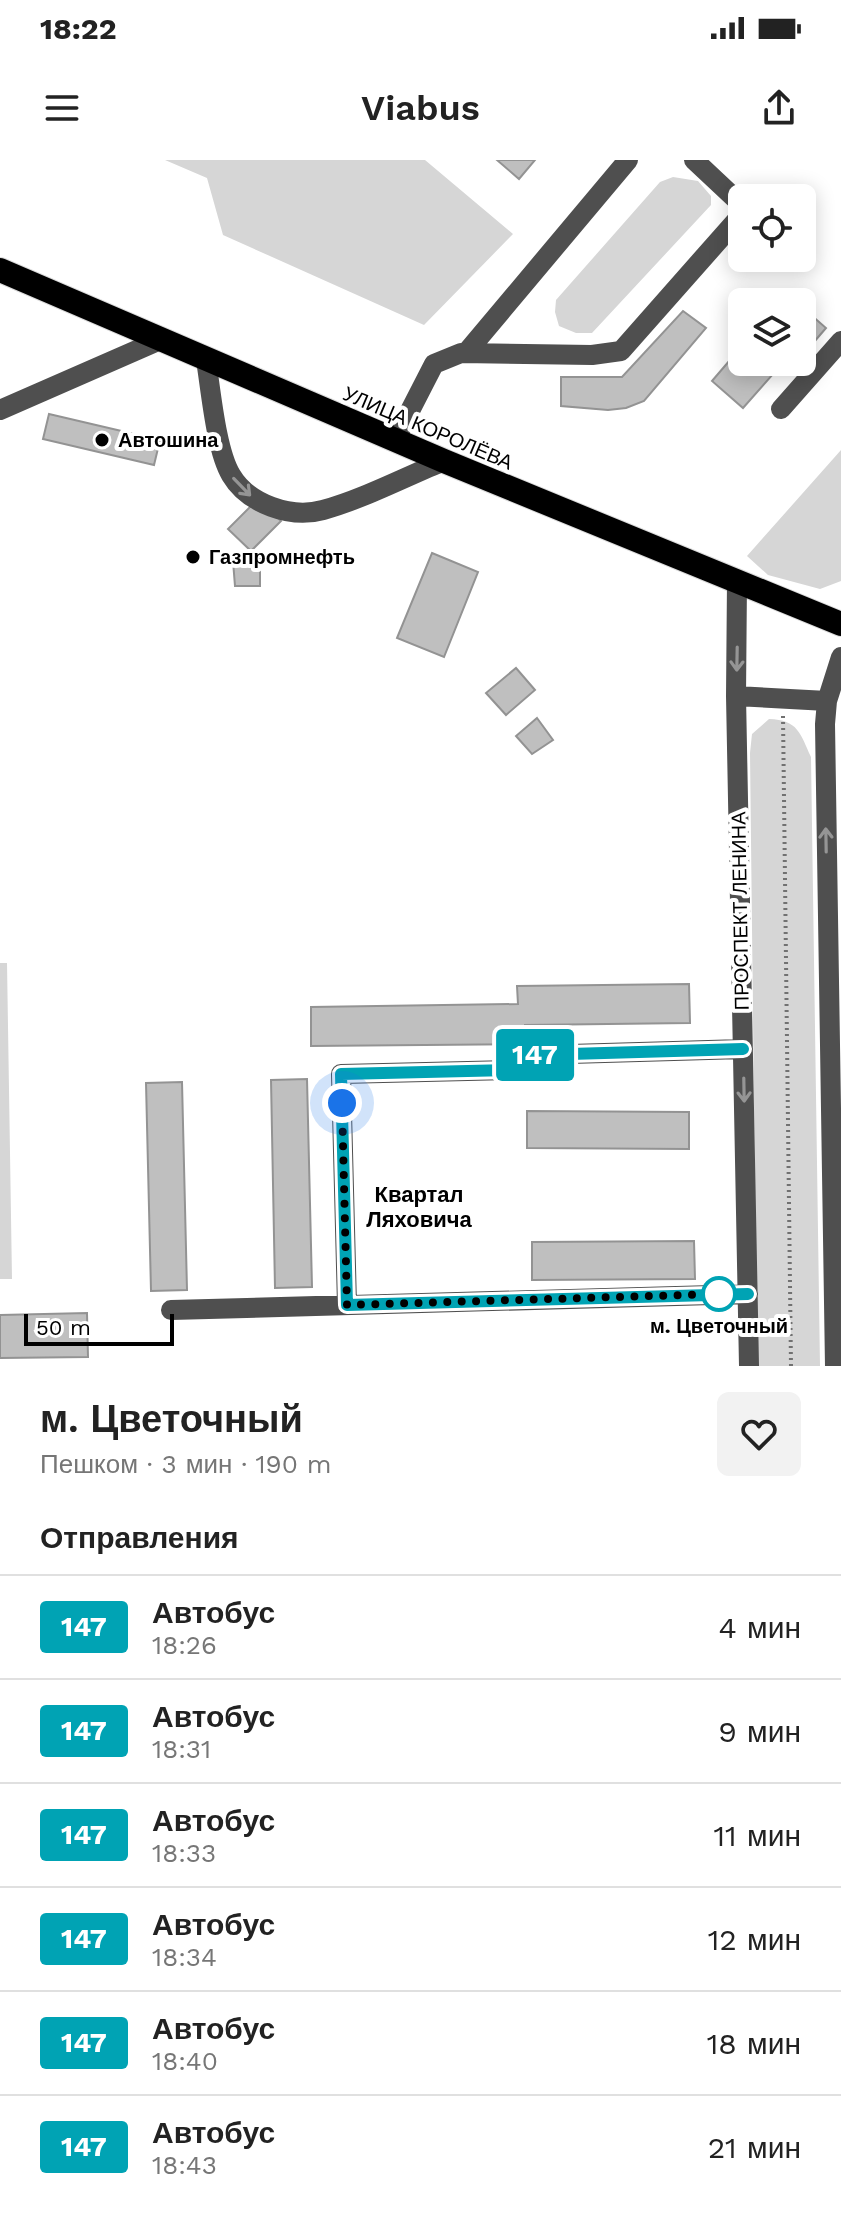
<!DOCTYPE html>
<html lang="ru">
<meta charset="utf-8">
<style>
:root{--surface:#fff;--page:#f2f2f2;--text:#222;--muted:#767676;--line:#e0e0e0}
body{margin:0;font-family:"Work Sans",sans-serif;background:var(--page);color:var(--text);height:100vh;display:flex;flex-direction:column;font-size:30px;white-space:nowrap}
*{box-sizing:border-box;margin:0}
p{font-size:26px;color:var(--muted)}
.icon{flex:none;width:44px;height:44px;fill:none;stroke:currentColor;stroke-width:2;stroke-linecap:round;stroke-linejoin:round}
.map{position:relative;height:1206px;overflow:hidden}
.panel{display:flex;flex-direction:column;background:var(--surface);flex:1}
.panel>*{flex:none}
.badge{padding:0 16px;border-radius:6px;font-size:28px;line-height:52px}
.tools{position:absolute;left:728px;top:24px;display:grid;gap:16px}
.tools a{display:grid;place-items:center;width:88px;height:88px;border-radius:12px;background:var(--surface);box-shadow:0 4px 20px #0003;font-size:40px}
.scale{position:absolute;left:24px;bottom:20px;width:150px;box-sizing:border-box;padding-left:8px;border:4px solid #000;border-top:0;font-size:22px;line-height:28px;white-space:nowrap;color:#000;-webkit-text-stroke:6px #fff;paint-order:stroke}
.you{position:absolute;width:40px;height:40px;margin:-20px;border:6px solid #fff;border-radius:50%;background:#1a73e8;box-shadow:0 0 0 12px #1a73e833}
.map>.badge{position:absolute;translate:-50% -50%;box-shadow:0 0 0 4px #fff}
h2{padding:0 40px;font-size:30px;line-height:72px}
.round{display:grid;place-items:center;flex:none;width:84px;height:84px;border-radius:12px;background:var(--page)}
.summary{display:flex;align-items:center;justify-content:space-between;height:136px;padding:0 40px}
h1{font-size:38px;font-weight:600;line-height:60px}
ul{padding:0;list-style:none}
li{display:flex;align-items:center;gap:24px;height:104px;padding:0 40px;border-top:2px solid var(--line)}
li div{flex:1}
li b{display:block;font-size:30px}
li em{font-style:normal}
li .badge{min-width:88px;font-weight:700;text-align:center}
.status{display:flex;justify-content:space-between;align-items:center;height:56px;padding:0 40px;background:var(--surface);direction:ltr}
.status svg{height:22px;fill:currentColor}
header{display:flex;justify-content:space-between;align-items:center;height:104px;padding:0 40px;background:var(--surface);font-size:36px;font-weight:600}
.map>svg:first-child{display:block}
.green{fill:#d6d6d6}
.building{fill:#bfbfbf;stroke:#939393;stroke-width:2}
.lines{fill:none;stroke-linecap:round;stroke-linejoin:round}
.highway-casing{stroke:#dbdbdb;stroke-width:26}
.path{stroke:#717171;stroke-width:4;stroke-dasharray:2 4;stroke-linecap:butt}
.minor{stroke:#4f4f4f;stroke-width:20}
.highway{stroke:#000;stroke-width:24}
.oneway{stroke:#959595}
.line-casing{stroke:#fff;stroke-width:18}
.line{stroke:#00a3b4;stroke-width:12}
.walk{stroke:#000;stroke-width:8;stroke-dasharray:0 14.4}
.poi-dot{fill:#000;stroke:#fff;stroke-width:3}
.stop-dot{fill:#fff;stroke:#00a3b4;stroke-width:4}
.labels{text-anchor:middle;stroke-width:8;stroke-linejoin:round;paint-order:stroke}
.street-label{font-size:20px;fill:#000;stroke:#fff}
.poi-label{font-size:20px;font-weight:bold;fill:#000;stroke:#fff;text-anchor:start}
.stop-label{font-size:20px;font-weight:bold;fill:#000;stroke:#fff}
.neighbourhood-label{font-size:22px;font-weight:bold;fill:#000;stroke:#fff}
</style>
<div class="status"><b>18:22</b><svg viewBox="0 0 49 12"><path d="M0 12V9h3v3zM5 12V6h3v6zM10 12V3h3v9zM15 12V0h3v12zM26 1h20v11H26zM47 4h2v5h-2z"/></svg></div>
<header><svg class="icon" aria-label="menu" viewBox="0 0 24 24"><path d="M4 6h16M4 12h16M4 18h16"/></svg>Viabus<svg class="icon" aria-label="share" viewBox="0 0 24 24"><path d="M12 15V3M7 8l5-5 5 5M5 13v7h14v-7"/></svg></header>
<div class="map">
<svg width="841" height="1206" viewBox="0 0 841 1206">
<rect width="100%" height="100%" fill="#fff"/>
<path class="green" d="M 165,0 L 425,0 L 513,74 L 424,165 L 223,75 L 207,18 Z
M 673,17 L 698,21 L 711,36 L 711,45 L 592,173 L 576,173 L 559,166 L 555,152 L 556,140 L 660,22 Z
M 841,290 L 841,421 L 820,429 L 768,415 L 747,396 Z
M 769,559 C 798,560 800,573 811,597 L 820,1206 L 757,1206 L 750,593 L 752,574 Z
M 0,803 L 7,803 L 12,1119 L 0,1119 Z"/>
<path class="building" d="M 497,0 L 535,0 L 519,19 Z
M 787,134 L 796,142 L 780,142 Z
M 802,147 L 826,168 L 802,196 Z
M 683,151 L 706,168 L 644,241 L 626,248 L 608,250 L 561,246 L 561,217 L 622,217 Z
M 742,186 L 742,202 L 796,202 L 788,212 L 780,206 L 743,248 L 712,221 Z
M 49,254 L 160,280 L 154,305 L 43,279 Z
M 258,339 L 281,361 L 251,391 L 228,369 Z
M 432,393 L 478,412 L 444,497 L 397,478 Z
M 260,399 L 260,426 L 235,426 L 233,401 Z
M 516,508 L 535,530 L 506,555 L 486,533 Z
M 537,558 L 553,580 L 532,594 L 516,576 Z
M 689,824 L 690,863 L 525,865 L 525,884 L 311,886 L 311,847 L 518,844 L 517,826 Z
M 307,919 L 312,1127 L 275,1128 L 271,920 Z
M 182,922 L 187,1130 L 151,1131 L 146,923 Z
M 527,951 L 689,952 L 689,989 L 527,988 Z
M 694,1081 L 695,1119 L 532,1120 L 532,1082 Z
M 87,1153 L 88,1197 L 0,1198 L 0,1155 Z"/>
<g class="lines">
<defs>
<path id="highway" d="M 0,110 L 444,301 L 841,464"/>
</defs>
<use href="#highway" class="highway-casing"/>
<path class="path" d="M 783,556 L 791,1206"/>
<path class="minor" d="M 694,0 L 742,45
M 466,193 L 628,0
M 206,200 C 211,231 216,290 231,315 C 248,344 291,359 323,350 C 363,339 405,317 444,301
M 781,249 L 841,181
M 0,250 L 160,180
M 395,280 L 434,204 L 461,193 L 592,195 L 621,191 L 742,54
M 737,421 L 736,536 L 749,1206
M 736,536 L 827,541
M 347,1145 L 341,914 L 514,910 L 535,895 L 743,889
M 171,1150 L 748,1134
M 835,1206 L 825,564 L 827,541 L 841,497"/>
<use href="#highway" class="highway"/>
</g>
<defs><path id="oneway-shaft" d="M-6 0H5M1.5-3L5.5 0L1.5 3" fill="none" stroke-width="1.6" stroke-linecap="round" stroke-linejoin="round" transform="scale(2)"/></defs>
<g class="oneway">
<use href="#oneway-shaft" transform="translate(242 327) rotate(46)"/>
<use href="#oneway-shaft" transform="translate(737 499) rotate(91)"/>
<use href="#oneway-shaft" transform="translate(826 680) rotate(-91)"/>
<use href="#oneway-shaft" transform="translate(744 930) rotate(89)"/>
</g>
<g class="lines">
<defs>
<path id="line" d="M 743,889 L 535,895 L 514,910 L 341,914 L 347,1145 L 748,1134"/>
</defs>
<use href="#line" class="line-casing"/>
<use href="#line" class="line"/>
<path class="walk" d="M 342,943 L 347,1145 L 719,1134"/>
</g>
<g class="poi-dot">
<circle cx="102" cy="280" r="8"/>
<circle cx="193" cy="397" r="8"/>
</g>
<circle class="stop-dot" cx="719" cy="1134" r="16"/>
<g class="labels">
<g class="street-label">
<text transform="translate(428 268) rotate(23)" y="7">УЛИЦА КОРОЛЁВА</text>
<text transform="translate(740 751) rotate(-91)" y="7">ПРОСПЕКТ ЛЕНИНА</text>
</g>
<g class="poi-label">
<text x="118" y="287">Автошина</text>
<text x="209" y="404">Газпромнефть</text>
</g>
<g class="stop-label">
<text x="719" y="1173">м. Цветочный</text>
</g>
<g class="neighbourhood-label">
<text x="419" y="1042">Квартал<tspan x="419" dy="25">Ляховича</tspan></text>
</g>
</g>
</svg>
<div class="tools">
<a><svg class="icon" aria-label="locate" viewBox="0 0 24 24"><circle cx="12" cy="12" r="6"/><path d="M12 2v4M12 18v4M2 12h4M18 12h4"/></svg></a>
<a><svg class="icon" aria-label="layers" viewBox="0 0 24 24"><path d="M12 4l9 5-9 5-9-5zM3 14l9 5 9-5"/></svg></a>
</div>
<div class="scale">50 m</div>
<div class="you" style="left:342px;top:943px"></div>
<b class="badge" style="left:535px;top:895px;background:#00a3b4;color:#fff">147</b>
</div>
<section class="panel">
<div class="summary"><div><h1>м. Цветочный</h1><p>Пешком · 3 мин · 190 m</p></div><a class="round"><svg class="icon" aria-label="heart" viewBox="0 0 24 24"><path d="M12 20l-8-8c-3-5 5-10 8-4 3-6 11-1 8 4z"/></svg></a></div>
<h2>Отправления</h2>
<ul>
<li><span class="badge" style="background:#00a3b4;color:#fff">147</span><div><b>Автобус</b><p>18:26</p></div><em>4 мин</em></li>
<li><span class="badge" style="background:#00a3b4;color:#fff">147</span><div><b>Автобус</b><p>18:31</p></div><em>9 мин</em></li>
<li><span class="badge" style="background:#00a3b4;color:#fff">147</span><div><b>Автобус</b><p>18:33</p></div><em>11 мин</em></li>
<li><span class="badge" style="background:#00a3b4;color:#fff">147</span><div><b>Автобус</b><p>18:34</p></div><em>12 мин</em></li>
<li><span class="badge" style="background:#00a3b4;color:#fff">147</span><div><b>Автобус</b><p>18:40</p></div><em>18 мин</em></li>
<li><span class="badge" style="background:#00a3b4;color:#fff">147</span><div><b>Автобус</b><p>18:43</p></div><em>21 мин</em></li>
</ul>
</section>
